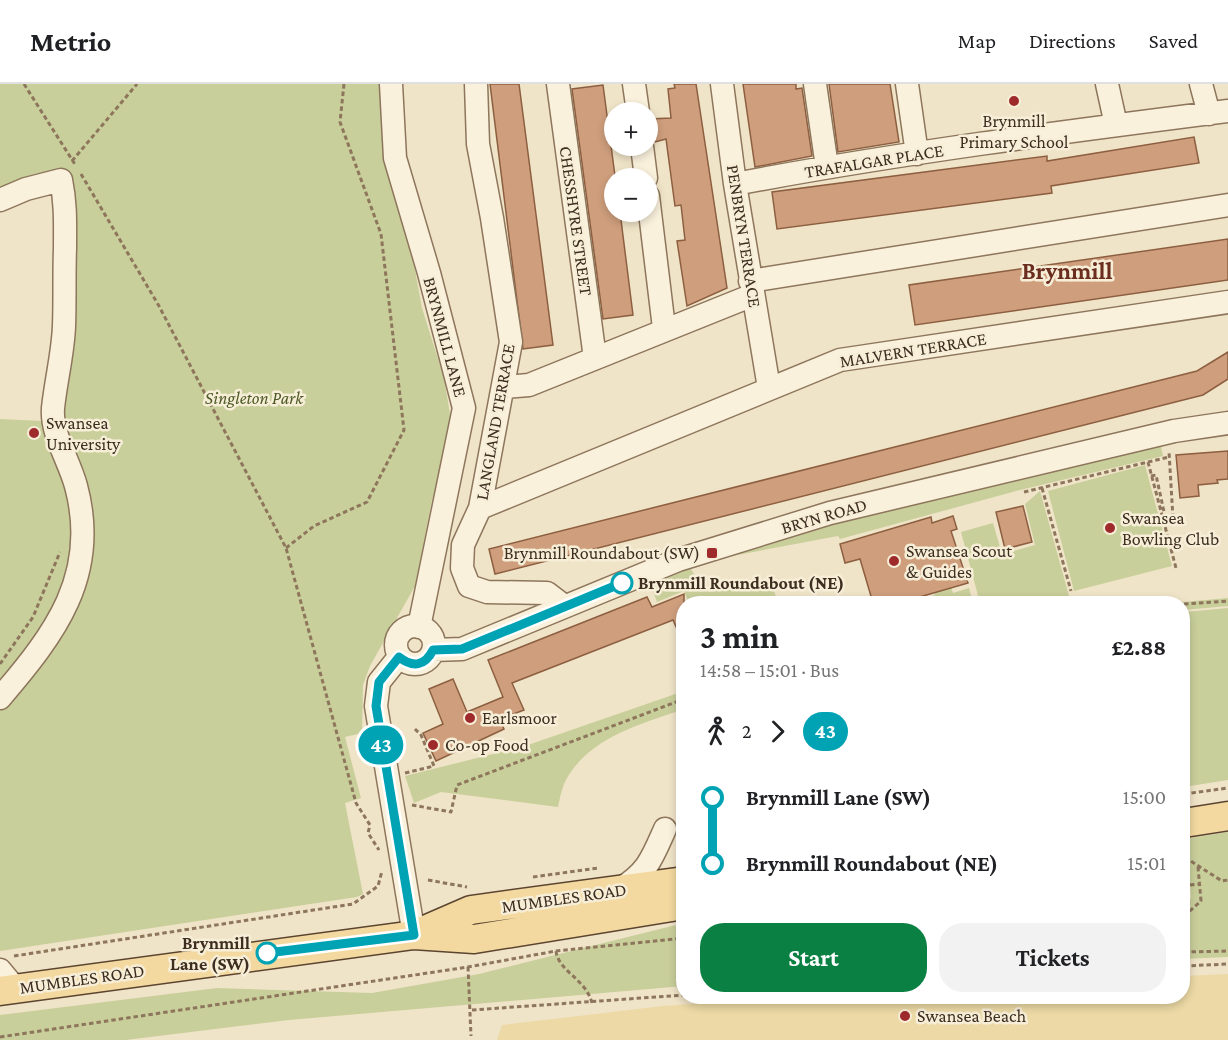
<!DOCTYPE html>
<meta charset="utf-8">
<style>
:root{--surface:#fff;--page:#f2f2f2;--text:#202124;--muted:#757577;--line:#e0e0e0;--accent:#0b8043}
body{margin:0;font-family:"Crimson Pro",serif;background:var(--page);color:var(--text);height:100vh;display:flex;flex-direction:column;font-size:22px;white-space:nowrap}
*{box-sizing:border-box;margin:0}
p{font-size:20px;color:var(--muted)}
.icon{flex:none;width:33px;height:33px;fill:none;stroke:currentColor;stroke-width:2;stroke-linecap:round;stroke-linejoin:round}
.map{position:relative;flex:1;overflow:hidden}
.details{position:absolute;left:676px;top:512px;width:514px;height:408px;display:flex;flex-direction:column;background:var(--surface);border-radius:24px;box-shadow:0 3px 9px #0003}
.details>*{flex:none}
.badge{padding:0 12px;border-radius:20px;font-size:21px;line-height:39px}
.tools{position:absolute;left:604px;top:18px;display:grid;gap:12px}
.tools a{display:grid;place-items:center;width:54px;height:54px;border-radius:50%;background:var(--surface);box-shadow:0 3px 9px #0003;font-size:30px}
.map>.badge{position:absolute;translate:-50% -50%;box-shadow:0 0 0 3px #fff}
.legs{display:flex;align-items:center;gap:9px;height:66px;padding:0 24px;font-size:20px}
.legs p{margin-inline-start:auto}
.headline{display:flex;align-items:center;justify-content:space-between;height:102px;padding:0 24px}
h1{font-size:33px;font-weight:700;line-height:45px}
.button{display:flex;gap:12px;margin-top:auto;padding:12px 24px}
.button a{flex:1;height:69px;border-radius:24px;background:var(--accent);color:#fff;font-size:24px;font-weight:700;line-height:69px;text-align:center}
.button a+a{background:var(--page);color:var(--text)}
ul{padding:0 24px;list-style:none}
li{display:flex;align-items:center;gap:21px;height:66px;font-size:22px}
li i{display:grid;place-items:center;width:9px;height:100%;margin:0 8px;background:currentColor}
li i::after{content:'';width:15px;height:15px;margin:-8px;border:4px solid;border-radius:50%;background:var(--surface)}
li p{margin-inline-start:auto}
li:first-child i{background:linear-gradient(#0000 50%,currentColor 0)}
li:last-child i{background:linear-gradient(currentColor 50%,#0000 0)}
header{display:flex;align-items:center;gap:36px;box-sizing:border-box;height:84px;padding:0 30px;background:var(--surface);border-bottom:2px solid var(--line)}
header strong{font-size:28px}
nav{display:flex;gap:33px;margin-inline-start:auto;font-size:21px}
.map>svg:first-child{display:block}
.green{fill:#c9cf9b}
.sand{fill:#ecd9a5}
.building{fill:#cf9f7d;stroke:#8d5f41;stroke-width:1.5}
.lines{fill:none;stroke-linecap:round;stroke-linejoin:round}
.minor-casing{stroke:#8d765c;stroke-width:25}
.major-casing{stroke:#5b4430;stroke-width:31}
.path{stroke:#8d765c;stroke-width:3;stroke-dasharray:4.5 3;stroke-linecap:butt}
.minor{stroke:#faf1dc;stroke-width:22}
.major{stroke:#f3d9a0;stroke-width:28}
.line-1-casing{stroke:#fff;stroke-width:14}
.line-1{stroke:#00a3b4;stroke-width:9}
.poi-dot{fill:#9e2a2b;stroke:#f7eed8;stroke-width:2}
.stop-1-dot{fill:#fff;stroke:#00a3b4;stroke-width:3}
.labels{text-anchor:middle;stroke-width:5;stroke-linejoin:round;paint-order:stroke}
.poi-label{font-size:18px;fill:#3d2e20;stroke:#f7eed8;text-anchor:start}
.street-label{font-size:18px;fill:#3d2e20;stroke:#f7eed8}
.park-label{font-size:18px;font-style:italic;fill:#4d5a26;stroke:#f7eed8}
.stop-label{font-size:18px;font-weight:bold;fill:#3d2e20;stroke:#f7eed8;text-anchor:start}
.district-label{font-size:24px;font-weight:bold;fill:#6b2e1e;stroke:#f7eed8}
</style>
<header>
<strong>Metrio</strong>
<nav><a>Map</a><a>Directions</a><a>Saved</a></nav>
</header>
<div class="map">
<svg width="1228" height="956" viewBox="0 0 1228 956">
<rect width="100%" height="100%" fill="#f0e4c8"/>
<path class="green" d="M 0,0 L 381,0 L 422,224 L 444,294 L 452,342 L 449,366 L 432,416 L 415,502 L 370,582 L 363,601 L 362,649 L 345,653 L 361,714 L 345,719 L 363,810 L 357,813 L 0,867 L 0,335 L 64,338 L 72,111 L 65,85 L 34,90 L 0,103 Z
M 1160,358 L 1163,372 L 1020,406 L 840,455 L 838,452 L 716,475 L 829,436 Z
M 1145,381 L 1172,482 L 1074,507 L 1048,407 Z
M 1040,407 L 1071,519 L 980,519 L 961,448 L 993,439 L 1002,470 L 1035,461 L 1025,420 Z
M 937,461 L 953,509 L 969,504 L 973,519 L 909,519 L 935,511 L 922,465 Z
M 690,483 L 703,506 L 709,508 L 772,496 L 777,519 L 689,519 L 684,507 L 657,518 L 650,499 Z
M 1228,514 L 1228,522 L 1184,526 L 1184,519 L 1171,519 Z
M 1228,524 L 1228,696 L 1184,703 L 1184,528 Z
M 684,607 L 684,625 C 642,640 589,653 566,696 C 562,703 560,714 558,723 L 441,708 L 414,719 L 405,692 L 525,662 Z
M 1228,748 L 1228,873 L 1184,875 L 1184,820 L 1191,814 L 1189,789 L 1184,784 L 1184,755 Z
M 684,839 L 684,902 L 289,936 L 126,956 L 0,956 L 0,931 L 217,904 L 372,909 L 479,890 Z"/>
<path class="sand" d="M 1228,890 L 1228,956 L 497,956 L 502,941 L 663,922 L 807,912 L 1184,912 L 1184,892 Z"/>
<path class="building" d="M 490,0 L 519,0 L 553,261 L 523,265 Z
M 674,0 L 696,0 L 727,204 L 687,222 L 677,157 L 685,156 L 681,121 L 675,122 L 666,55 L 655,58 L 648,50 L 649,35 L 671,34 L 668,5 L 675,4 Z
M 743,0 L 796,0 L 796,5 L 802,4 L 812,72 L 755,83 Z
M 829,0 L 890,0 L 899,58 L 838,68 Z
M 603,1 L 615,92 L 615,128 L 620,128 L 633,231 L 603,235 L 572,5 Z
M 1194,53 L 1199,79 L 1051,102 L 1052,109 L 777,145 L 772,108 L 1047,72 L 1047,77 Z
M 1228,155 L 1228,196 L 915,241 L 909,201 Z
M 1228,268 L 1228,295 L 1203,311 L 495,490 L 489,465 L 1197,287 Z
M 1228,367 L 1228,395 L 1217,396 L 1218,399 L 1198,401 L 1199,412 L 1180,414 L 1176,371 Z
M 1023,422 L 1032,458 L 1005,465 L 996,428 Z
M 953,432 L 957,445 L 951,447 L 968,499 L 899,519 L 873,519 L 860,475 L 845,479 L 840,460 L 931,433 L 932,439 Z
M 684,510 L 684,561 L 673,536 L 512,599 L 524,626 L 500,635 L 504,645 L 436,677 L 423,649 L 443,640 L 429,605 L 453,595 L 467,628 L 503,613 L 488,576 L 647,513 L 652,523 Z"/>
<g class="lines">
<defs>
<path id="minor" d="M 391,0 L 395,74 L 429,189 L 464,324 L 419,543
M 476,0 L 478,60 L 492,134 L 511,258 L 480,424 L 463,461 L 462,484 L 469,502 L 487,508 L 547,509 L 564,522
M 558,0 L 595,274
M 634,0 L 638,28
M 722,0 L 735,100 L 769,304
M 815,0 L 827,83
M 907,0 L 917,70
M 1107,0 L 1116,41
M 1201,0 L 1209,30
M 642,62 L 646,94
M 735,100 C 898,69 1063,48 1228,27
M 648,112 L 664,244
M 0,116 L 26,105 L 61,96 C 66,120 65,141 65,164 C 64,190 65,216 64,242 C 63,269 56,296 53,324 C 51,350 69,376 76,402 C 100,491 55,550 0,614
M 750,197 L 1228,121
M 504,303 L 529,301 L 753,211
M 480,424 L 840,276 L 1228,218
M396 561a19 19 0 1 1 38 0a19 19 0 1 1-38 0Z
M 433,566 L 462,565 L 678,476 L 830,429 L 1174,347 L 1228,339
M 399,573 L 379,598 L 376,622 L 414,851
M 620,805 C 648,788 652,774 665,745
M 0,886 L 15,904"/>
<path id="major" d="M 1184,739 L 1228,732
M 418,849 L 471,826 L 684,797
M 0,907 L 414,851 L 474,855 L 684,821"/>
</defs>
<use href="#minor" class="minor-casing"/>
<use href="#major" class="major-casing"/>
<path class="path" d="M 24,0 L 76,82
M 72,77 L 137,0
M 81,90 L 159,222 L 286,464 L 356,719 L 370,741 L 368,749 L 379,766
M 1148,378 L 1169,373
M 1151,392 L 1156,391 L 1166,437 L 1173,434 L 1169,368
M 1042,404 L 1071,507
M 1024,408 L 1148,378 L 1176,484
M 286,464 L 314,442 L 367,418 L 404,346 L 381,150 L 340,38 L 344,0
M 1184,520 L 1228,517
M 0,580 L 33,533 L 60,468
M 405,689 L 434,682 L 421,651 L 414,644
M 1184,710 L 1228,704
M 412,721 L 451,728 L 457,701 L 684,615
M 1184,776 L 1189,776 L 1222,797 L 1228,796
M 533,793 L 598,784
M 428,796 L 467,803
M 1190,801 L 1200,800
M 1184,832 L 1201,817 L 1198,783
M 556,867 C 558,887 586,895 592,919
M 1184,868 L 1228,867
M 14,872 L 353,820 L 378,802 L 382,787
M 1184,882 L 1228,880
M 468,883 L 471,952
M 472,926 L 684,911
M 0,953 L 468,883 L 556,867 L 684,854"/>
<use href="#minor" class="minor"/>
<use href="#major" class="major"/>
</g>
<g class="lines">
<defs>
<path id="line-1" d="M 267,869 L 414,851 L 376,622 L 379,598 L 399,573 C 413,584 425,582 433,566 L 462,565 L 622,499"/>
</defs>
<use href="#line-1" class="line-1-casing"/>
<use href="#line-1" class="line-1"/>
</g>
<g class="poi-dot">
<circle cx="1014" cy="17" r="6"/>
<circle cx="34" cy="349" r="6"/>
<circle cx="1110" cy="444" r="6"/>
<rect x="706" y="463" width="12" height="12" rx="3"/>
<circle cx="894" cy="477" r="6"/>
<circle cx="470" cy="634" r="6"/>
<circle cx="433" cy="661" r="6"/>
<circle cx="905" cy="932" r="6"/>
</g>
<g class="stop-1-dot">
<circle cx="622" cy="499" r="10"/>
<circle cx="267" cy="869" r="10"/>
</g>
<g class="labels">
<g class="poi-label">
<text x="1014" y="43" text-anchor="middle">Brynmill<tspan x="1014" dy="21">Primary School</tspan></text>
<text x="46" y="345">Swansea<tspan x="46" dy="21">University</tspan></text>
<text x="1122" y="440">Swansea<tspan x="1122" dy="21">Bowling Club</tspan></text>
<text x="906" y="473">Swansea Scout<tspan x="906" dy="21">&amp; Guides</tspan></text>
<text x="700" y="475" text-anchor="end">Brynmill Roundabout (SW)</text>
<text x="482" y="640">Earlsmoor</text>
<text x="445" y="667">Co-op Food</text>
<text x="917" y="938">Swansea Beach</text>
</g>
<g class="street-label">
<text transform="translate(874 77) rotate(-9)" y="6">TRAFALGAR PLACE</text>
<text transform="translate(576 137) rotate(82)" y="6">CHESSHYRE STREET</text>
<text transform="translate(744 152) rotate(81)" y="6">PENBRYN TERRACE</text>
<text transform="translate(445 253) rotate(75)" y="6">BRYNMILL LANE</text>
<text transform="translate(913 266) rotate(-9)" y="6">MALVERN TERRACE</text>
<text transform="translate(495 338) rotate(-80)" y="6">LANGLAND TERRACE</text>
<text transform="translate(824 432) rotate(-16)" y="6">BRYN ROAD</text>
<text transform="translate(564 814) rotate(-8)" y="6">MUMBLES ROAD</text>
<text transform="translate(82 895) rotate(-8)" y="6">MUMBLES ROAD</text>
</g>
<g class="park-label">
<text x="254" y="320">Singleton Park</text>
</g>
<g class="stop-label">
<text x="638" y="505">Brynmill Roundabout (NE)</text>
<text x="250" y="865" text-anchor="end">Brynmill<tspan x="250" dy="21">Lane (SW)</tspan></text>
</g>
<g class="district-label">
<text x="1067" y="195">Brynmill</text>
</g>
</g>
</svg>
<div class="tools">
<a>+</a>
<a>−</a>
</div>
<b class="badge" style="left:381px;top:661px;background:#00a3b4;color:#fff">43</b>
<section class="details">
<div class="headline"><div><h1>3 min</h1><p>14:58 – 15:01 · Bus</p></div><b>£2.88</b></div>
<div class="legs"><svg class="icon" aria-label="walk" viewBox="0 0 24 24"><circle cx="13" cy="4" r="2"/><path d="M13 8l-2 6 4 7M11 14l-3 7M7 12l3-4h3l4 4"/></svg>2<svg class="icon" aria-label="forward" viewBox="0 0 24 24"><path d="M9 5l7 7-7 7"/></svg><b class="badge" style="background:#00a3b4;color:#fff">43</b></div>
<ul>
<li><i style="color:#00a3b4"></i><b>Brynmill Lane (SW)</b><p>15:00</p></li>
<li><i style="color:#00a3b4"></i><b>Brynmill Roundabout (NE)</b><p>15:01</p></li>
</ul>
<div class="button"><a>Start</a><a>Tickets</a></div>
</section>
</div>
